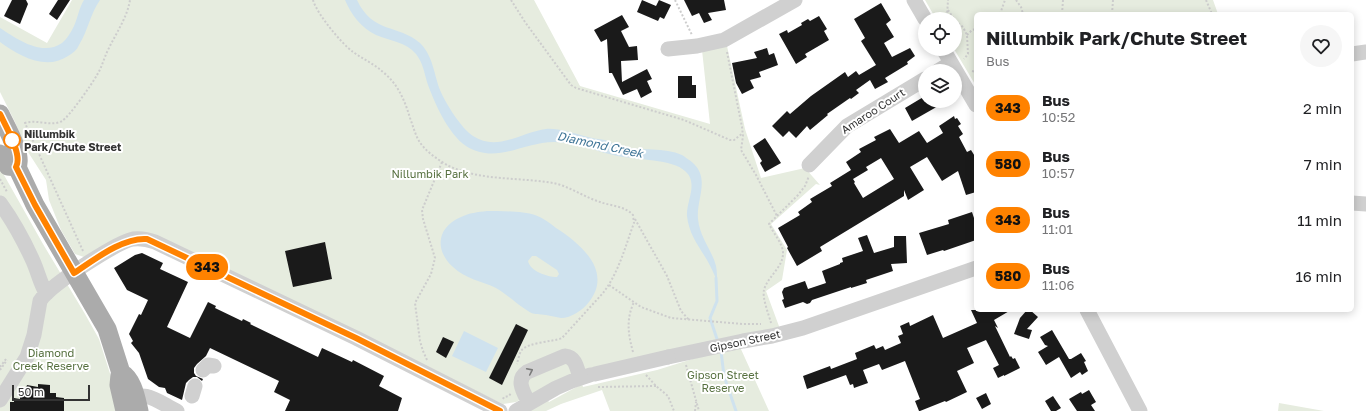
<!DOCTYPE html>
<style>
:root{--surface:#fff;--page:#f6f6f6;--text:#202124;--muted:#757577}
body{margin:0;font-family:"Golos Text",sans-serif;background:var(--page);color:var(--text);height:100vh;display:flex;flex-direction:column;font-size:15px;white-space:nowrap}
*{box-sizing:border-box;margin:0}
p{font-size:13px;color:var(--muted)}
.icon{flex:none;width:22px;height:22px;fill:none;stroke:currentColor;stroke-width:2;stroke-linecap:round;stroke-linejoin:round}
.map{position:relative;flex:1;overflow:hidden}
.details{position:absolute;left:974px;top:12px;width:380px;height:300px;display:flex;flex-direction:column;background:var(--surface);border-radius:6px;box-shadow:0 2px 10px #0003}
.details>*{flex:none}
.badge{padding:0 8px;border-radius:13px;font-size:14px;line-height:26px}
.fabs{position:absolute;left:918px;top:12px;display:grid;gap:8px}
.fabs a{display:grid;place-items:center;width:44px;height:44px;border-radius:50%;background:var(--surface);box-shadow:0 2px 10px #0003;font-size:20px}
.scale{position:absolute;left:12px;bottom:10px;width:78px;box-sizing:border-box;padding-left:4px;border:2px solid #333;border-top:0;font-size:11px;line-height:14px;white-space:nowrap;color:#333;-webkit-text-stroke:3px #fff;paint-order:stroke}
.map>.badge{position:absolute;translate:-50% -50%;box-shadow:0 0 0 2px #fff}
.round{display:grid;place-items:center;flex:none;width:42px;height:42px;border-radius:21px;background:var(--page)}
.head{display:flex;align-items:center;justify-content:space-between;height:68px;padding:0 12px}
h1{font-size:19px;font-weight:700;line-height:30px}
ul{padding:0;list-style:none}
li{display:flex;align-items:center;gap:12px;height:56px;padding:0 12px}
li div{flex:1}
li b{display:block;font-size:15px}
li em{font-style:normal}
li .badge{min-width:44px;font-weight:700;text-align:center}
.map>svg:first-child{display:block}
.green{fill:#e6ecdf}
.water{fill:#cfe2ee;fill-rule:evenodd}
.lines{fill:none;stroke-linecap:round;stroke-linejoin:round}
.stream{stroke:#cfe2ee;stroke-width:3}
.building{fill:#1a1a1a;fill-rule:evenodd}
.path{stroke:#cdcdcd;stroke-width:2;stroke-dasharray:2 2;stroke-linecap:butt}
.minor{stroke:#d0d0d0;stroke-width:15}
.major{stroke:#ababab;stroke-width:19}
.minor-bridge{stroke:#d0d0d0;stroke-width:15}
.oneway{stroke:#7a7a7a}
.line-casing{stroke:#fff;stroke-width:9}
.line{stroke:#ff8200;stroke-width:6}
.stop-dot{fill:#fff;stroke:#ff8200;stroke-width:2}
.labels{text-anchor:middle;stroke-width:4;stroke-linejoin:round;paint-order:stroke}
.street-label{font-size:11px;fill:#333;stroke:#fff}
.stop-label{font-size:11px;font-weight:bold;fill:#333;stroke:#fff;text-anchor:start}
.park-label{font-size:11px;fill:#56703f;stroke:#fff}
.water-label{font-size:12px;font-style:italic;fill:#3f7597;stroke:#fff}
</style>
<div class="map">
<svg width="1366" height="411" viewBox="0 0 1366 411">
<rect width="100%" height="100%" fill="#fff"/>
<path class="green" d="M 72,0 L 534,0 L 580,86 L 710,124 L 702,50 L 727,46 L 745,129 L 761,178 L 805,168 L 820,185 L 816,184 L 771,224 L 787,250 L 782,280 L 766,291 L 780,329 L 568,376 L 516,402 L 503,404 L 153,235 L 84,257 L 75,254 L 61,230 L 49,200 L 46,180 L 28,152 L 15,122 L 0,92 L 0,17 L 47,43 Z
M 925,0 L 1213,0 L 1218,14 L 976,14 L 976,86 L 954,49 L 955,49 L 955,19 L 936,19 Z
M 0,168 L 43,244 L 85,314 L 99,339 L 122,411 L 0,411 Z
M 740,347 L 769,411 L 610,411 L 602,390 L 561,404 L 546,411 L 529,411 L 547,399 L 549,402 L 582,384 L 583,387 L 657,370 L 699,357 Z
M 1279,403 L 1324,411 L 1278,411 Z"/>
<path class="water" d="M 84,0 L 100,0 C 90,14 88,31 79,45 C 77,50 73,53 68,56 C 46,71 19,56 0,42 L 0,28 C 17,39 42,57 62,43 C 67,39 71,32 74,26 C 78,17 79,8 84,0 Z
M 345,0 L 357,0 C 373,34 398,24 420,43 C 433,56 434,74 440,90 C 446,104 461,128 473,136 C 497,152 522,132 546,129 C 558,128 572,133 584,136 C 591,138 598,139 605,140 C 611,142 616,145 622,147 C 640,151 665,147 682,155 C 685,157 691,161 694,164 C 710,180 696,200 698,219 C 700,238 712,250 716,266 C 717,271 717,276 717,281 C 714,274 711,267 707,260 C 698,245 689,234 687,216 C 686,201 699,183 685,171 C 673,159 636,160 618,156 C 597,152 577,142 554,142 C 523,142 496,165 466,146 C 448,134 434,102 427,82 C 424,72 423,63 416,54 C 406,42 390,41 376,35 C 361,28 351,14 345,0 Z
M 487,211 C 500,211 524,211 535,215 C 543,218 550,223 556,228 C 581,244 613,271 589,302 C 583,310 571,318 561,318 C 556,317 551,316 546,315 C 540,314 533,315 528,311 C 517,304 508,295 496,288 C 482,281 465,279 453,267 C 434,250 437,227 461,217 C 469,213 478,212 487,211 ZM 532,256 L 536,256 L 557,270 L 559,274 L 557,277 C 547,277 530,271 528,261 Z
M 464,331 L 498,348 L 486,372 L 452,356 Z"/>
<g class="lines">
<path class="stream" d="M 716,278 L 717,301 L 710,318 L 718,342
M 721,351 L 724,376 L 736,411"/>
</g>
<path class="building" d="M 12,0 L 26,0 L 28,4 L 20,24 L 4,16 Z
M 58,0 L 70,0 L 57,20 L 49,14 Z
M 642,0 L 656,6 L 659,0 L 671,5 L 664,19 L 660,17 L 658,21 L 637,12 Z
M 684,0 L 724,0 L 726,10 L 708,13 L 712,20 L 704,23 L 699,13 L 692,16 Z
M 881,3 L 891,20 L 886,24 L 894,37 L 884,43 L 892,57 L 910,48 L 915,56 L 907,62 L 908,64 L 885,78 L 888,82 L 875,89 L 870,80 L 856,90 L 859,93 L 851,99 L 850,98 L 827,114 L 828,115 L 810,130 L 807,126 L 796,138 L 789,131 L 783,137 L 772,126 L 787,111 L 790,114 L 811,96 L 845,72 L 848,77 L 856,71 L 859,75 L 876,65 L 861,41 L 865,38 L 854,19 Z
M 622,15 L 629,27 L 621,31 L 629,47 L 637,46 L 638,60 L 621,61 L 622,82 L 647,69 L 652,79 L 647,81 L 652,92 L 641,98 L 637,89 L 623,95 L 612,73 L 609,73 L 607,39 L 601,42 L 594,30 Z
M 819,16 L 827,29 L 824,31 L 829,40 L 805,54 L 807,57 L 796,64 L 779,34 L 787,30 L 788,33 L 802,25 L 801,23 L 808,19 L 810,21 Z
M 767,48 L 769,55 L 774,53 L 778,65 L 759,72 L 761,77 L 750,80 L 754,88 L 742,94 L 736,83 L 732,63 L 757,58 L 754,52 Z
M 678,76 L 692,76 L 692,85 L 696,85 L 696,98 L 678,98 Z
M 925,96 L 925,101 L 947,101 L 912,121 L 905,108 Z
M 954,116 L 955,119 L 957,118 L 961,124 L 958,126 L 963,134 L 959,137 L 967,152 L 971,150 L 976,158 L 976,192 L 966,195 L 958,171 L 942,181 L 927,157 L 910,167 L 924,190 L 908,200 L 904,190 L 904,196 L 820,247 L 822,251 L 797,266 L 787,248 L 788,247 L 778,228 L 800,215 L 798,212 L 812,202 L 810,199 L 832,186 L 830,183 L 851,170 L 846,162 L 861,152 L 859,149 L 876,140 L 874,137 L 890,129 L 899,143 L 919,131 L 927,143 L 943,133 L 939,126 ZM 881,158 L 894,179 L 863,198 L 854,183 L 855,182 L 853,179 L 868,170 L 866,167 Z
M 765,138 L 781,163 L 765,172 L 760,163 L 762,161 L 753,146 Z
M 972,212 L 976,224 L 976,240 L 944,251 L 943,250 L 927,255 L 919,233 L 949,224 L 948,220 Z
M 867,235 L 874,253 L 894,247 L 894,236 L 906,236 L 907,263 L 891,264 L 893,271 L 866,280 L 867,283 L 851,288 L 851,287 L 812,300 L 810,303 L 807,304 L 803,302 L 785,308 L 782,300 L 784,299 L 782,292 L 784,288 L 805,281 L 808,289 L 826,283 L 822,271 L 840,264 L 840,263 L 843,262 L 842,258 L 863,251 L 858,238 Z
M 325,242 L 332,279 L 293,287 L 285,251 Z
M 142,253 L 163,263 L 160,269 L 188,282 L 167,327 L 190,338 L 208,302 L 216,306 L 215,308 L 242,321 L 243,319 L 251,323 L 250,324 L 318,357 L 322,348 L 352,362 L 353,360 L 384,376 L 379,386 L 402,398 L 398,411 L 285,411 L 290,400 L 274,392 L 279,381 L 210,348 L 206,356 L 197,364 L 194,368 L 194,373 L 196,376 L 203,379 L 202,381 L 197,377 L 193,377 L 189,380 L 186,383 L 182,400 L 167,393 L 165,388 L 159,387 L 148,379 L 139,353 L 131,343 L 133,341 L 129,334 L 139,314 L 141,315 L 148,300 L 127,290 L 114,268 L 135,255 Z
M 971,310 L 1011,310 L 994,320 L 998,328 L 995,326 L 1010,357 L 1011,356 L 1013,359 L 1015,358 L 1020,368 L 1004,376 L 1004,375 L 998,378 L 993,368 L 999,365 L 986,340 L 967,348 L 974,363 L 957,371 L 967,392 L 946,402 L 945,401 L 920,411 L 919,411 L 915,401 L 920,399 L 905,361 L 882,370 L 879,364 L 863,370 L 868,383 L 854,388 L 853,384 L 850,385 L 846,375 L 807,389 L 803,376 L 830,366 L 831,369 L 857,359 L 855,353 L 874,345 L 876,349 L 883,346 L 885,350 L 901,343 L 898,336 L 903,334 L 900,326 L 909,322 L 910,326 L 933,315 L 943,338 L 977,323 Z
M 1027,310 L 1030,310 L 1038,317 L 1027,329 L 1032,330 L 1029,339 L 1014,334 L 1020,318 Z
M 516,324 L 528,330 L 502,385 L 489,378 Z
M 1052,330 L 1069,359 L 1071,359 L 1081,353 L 1086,361 L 1084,362 L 1088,371 L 1082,375 L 1080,372 L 1071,378 L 1059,357 L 1046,365 L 1038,352 L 1048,346 L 1045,345 L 1040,337 Z
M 443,337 L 454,342 L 446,358 L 436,352 Z
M 38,384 L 50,385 L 50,393 L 56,393 L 56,397 L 64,398 L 64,411 L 10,411 L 10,402 L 14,402 L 14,398 L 20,399 L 20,387 L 26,388 L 27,385 L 38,387 Z
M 1089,390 L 1096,402 L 1091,405 L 1095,411 L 1077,411 L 1069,399 L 1081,392 L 1082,394 Z
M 986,393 L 991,404 L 982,409 L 976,398 Z
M 1053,396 L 1061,408 L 1056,411 L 1051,411 L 1045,401 Z"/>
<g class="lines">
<path class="path" d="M 313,0 C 317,14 341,43 353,52 C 363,59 374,64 383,72 C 398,84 405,101 410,118 C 413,126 415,134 419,141 C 425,151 438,160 449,166 C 481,181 518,177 553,183 C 569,186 584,197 600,202 C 611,206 625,206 633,215 L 634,223 C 625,247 619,272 603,293 L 562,338 C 553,342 527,342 521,351 C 519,355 518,360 517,364
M 511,0 L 525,22 L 571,85 L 576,88 L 684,120 L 730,140 L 734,140 L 743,133
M 675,0 L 692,35
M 1016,0 L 1021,7 L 1023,14
M 1206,0 L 1212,14
M 948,10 L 954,19
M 1000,14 L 1005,0
M 1062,14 L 1063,0
M 1112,14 L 1113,0
M 944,19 L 947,17 L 948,0
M 955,21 L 963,27 L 967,35 L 968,54 L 964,59
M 967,35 L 972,30 L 976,29
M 727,52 L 742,127 L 743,136 L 741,150 L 756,175 L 777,216
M 972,71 L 976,72
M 0,179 L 7,192
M 635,219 L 667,276 L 681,311 L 689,320
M 83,251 L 25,123 C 37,119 51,127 62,121 C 69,117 92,84 97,75 C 102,67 104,58 108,50 C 116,33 127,18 130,0
M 609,285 L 641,307 L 671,318 L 743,324 L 761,324
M 771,323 C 769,315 762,298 764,290 C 767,277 784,267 783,252 C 782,242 773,233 769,224 L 798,195 L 805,186 L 809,176
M 633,352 C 628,334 626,319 634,302
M 427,360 L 423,351 L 420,341 L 415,303 L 431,274 L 435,258 L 423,219 L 422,210 L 442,162
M 686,365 L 699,411
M 0,367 L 6,359 L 7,360
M 0,370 L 7,360
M 646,375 L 656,386 L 668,396 L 674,411
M 598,387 L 656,386
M 503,399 L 504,397 L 509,396 L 511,393
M 695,411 L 696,402"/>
<path class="minor" d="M 914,0 L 925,19
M 668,49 L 697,46 L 724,40 L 795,0
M 943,49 L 976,105
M 1352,54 L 1366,52
M 938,71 L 951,63
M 809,165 L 847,126 L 925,79
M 0,203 C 13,221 24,241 33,261 C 38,272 40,283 46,293
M 1352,203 L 1366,204
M 1087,310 L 1140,411
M 668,357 L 743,341 L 772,336 L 803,328 L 976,268
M 203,370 L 208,365 L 214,366
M 192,396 L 195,386
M 0,400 L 27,357 L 34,335 L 40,301 C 42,298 43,296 46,294 C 58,281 117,242 133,239 C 141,238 147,239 155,242 L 356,338 L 500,411
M 128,403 C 143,386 161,404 177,411
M 529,403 C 524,393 515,380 527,372 L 565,356 C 576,357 577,369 580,378
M 516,411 L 556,388 L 572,381 L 590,375"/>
<path class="major" d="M 0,114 C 6,127 23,155 17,167 L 35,205 L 107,329 L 121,373 C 133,379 136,399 139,411
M 0,154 L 8,166 L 17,167
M 120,375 L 119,385 L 125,411"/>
<path class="minor-bridge" d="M 595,374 L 668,357"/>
</g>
<defs><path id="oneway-chevron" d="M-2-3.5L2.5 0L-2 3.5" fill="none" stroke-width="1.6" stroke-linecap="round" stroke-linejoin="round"/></defs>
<use class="oneway" href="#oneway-chevron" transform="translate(530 371) rotate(-26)"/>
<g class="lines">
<defs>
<path id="line" d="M 0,114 C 6,127 23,155 16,167 L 35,205 L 74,273 C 94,260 123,237 147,239 L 356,338 L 500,411"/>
</defs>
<use href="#line" class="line-casing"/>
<use href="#line" class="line"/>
</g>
<circle class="stop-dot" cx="12" cy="140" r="8"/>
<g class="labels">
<g class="street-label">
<text transform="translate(873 111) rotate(-33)" y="4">Amaroo Court</text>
<text transform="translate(745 341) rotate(-12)" y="4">Gipson Street</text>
</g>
<g class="stop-label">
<text x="24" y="138">Nillumbik<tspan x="24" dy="13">Park/Chute Street</tspan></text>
</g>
<g class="park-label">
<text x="430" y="178">Nillumbik Park</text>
<text x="51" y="357">Diamond<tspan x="51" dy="13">Creek Reserve</tspan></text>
<text x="723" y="379">Gipson Street<tspan x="723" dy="13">Reserve</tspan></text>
</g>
<g class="water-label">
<text transform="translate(600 145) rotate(12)" y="4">Diamond Creek</text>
</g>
</g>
</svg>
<div class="fabs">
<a><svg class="icon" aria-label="locate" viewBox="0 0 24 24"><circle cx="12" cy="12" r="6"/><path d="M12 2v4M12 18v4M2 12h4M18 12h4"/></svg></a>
<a><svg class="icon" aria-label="layers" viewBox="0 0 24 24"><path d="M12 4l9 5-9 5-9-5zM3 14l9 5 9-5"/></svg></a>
</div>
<div class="scale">50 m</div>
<b class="badge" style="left:207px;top:267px;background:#ff8200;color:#111">343</b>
<section class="details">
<div class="head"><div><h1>Nillumbik Park/Chute Street</h1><p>Bus</p></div><a class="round"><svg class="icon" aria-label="heart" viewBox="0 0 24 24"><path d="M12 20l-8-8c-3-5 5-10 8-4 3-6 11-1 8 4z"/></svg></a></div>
<ul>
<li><span class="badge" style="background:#ff8200;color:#111">343</span><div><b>Bus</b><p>10:52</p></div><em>2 min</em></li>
<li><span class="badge" style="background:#ff8200;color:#111">580</span><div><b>Bus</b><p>10:57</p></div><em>7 min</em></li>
<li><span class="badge" style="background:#ff8200;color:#111">343</span><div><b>Bus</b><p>11:01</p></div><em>11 min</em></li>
<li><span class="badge" style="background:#ff8200;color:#111">580</span><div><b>Bus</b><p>11:06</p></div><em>16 min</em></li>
</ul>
</section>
</div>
